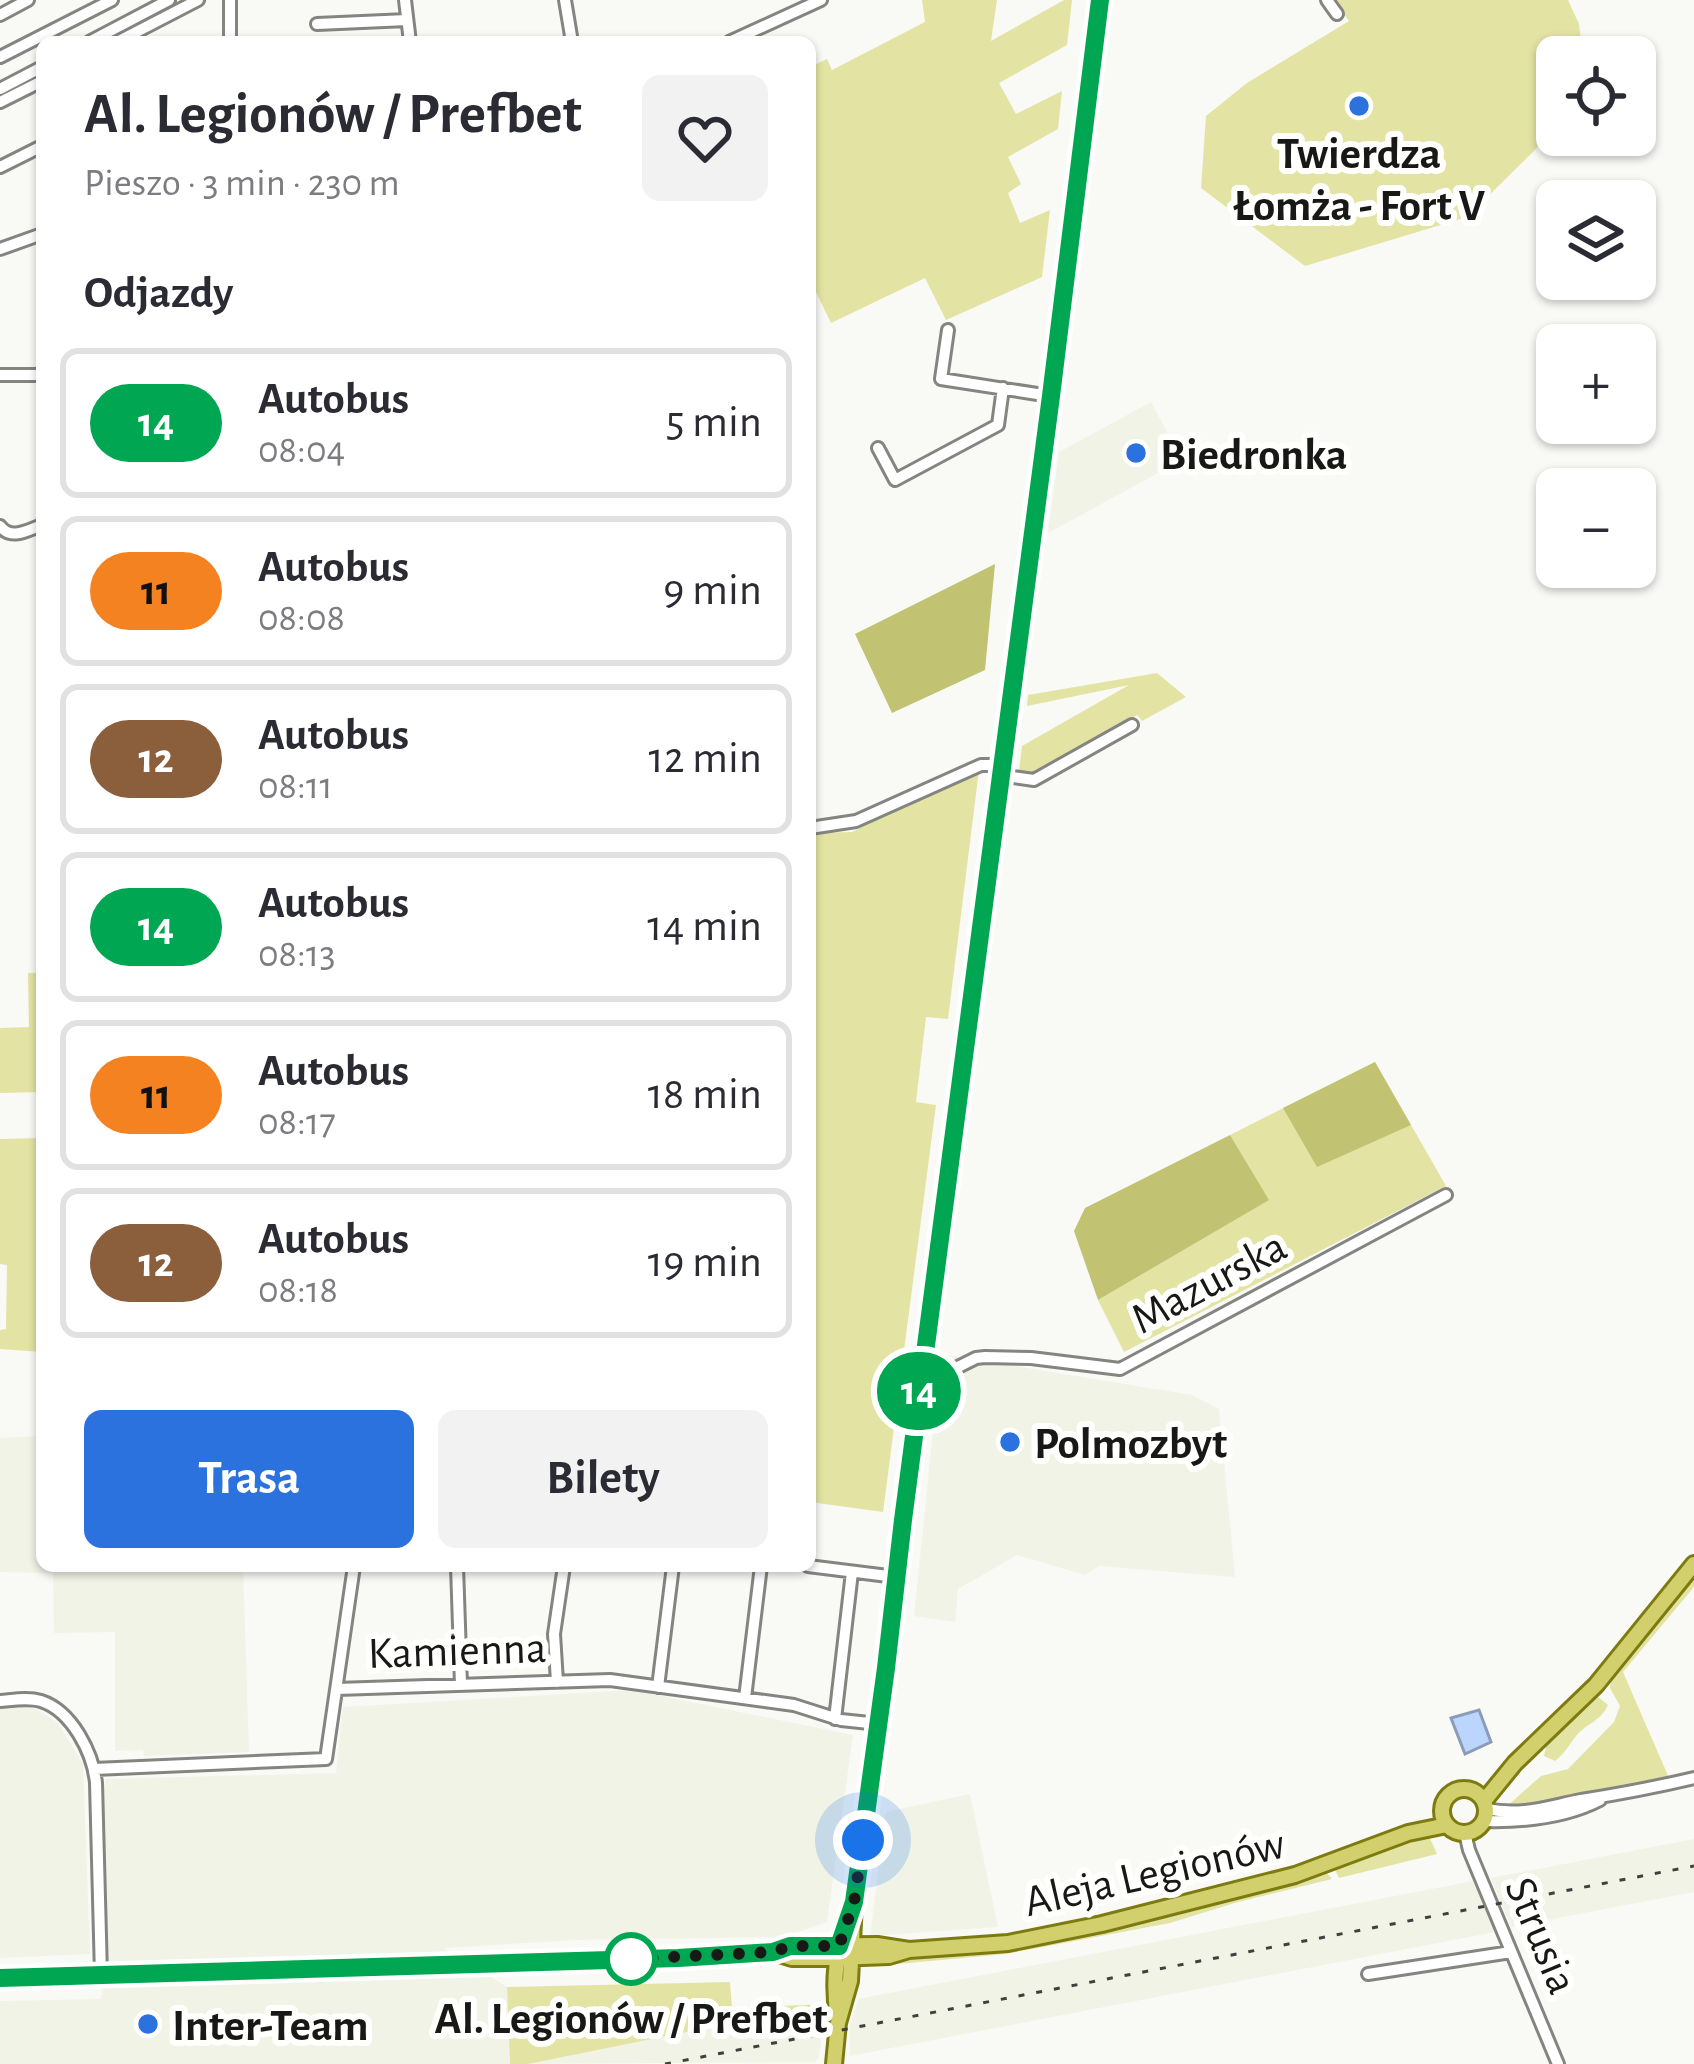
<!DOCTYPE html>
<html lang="pl">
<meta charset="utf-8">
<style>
:root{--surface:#fff;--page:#f2f2f3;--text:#2b2b33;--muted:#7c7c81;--line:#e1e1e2;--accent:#2b72df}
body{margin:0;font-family:"Alegreya Sans",sans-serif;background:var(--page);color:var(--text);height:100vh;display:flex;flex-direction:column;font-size:45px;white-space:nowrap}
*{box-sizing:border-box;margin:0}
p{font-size:39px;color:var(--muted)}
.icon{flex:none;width:66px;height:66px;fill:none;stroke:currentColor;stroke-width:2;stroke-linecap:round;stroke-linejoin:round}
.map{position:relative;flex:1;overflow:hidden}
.sheet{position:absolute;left:36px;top:36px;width:780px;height:1536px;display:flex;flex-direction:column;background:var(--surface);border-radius:18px;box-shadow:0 3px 9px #0004}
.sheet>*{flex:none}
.badge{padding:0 24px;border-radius:39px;font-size:42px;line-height:78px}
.tools{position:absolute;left:1536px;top:36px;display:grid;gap:24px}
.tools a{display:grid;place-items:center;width:120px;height:120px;border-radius:18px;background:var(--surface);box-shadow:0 3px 9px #0004;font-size:60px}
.you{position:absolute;width:60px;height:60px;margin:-30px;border:9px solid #fff;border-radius:50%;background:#1a73e8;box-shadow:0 0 0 18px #1a73e833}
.map>.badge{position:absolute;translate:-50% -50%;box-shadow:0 0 0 6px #fff}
h2{padding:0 48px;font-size:45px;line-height:108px}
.round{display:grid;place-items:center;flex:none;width:126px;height:126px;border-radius:18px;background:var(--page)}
.headline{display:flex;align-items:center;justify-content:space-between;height:204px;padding:0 48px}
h1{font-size:57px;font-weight:700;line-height:90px}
.primary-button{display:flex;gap:24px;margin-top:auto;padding:24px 48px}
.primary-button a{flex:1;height:138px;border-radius:18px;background:var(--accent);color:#fff;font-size:48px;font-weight:700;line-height:138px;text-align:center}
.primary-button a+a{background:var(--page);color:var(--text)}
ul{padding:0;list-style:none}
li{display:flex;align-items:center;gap:36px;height:150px;margin:0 24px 18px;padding:0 24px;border:6px solid var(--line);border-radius:18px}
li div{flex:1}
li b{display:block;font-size:45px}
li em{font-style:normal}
li .badge{min-width:132px;font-weight:700;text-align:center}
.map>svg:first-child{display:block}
.built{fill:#f2f3e7}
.green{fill:#e3e4a3}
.forest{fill:#c2c273}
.water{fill:#bcd5fd;stroke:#8b9cb8;stroke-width:3}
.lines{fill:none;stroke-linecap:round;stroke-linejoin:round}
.minor-casing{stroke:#848581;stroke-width:16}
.major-casing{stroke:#7d7b10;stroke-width:20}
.minor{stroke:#fff;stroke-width:10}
.major{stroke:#d2d06d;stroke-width:14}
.rail{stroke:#40403e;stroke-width:3;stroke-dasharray:6 12;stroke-linecap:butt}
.line-casing{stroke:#fff;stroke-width:27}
.line{stroke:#00a651;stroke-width:18}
.walk{stroke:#181817;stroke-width:12;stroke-dasharray:0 21.6}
.poi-dot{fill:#2b72df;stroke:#fffffe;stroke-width:4.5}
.stop-dot{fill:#fff;stroke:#00a651;stroke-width:6}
.labels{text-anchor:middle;stroke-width:12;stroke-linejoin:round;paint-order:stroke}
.poi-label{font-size:45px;font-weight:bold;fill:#181817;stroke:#fffffe;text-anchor:start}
.street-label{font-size:45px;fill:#181817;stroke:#fffffe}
.stop-label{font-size:45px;font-weight:bold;fill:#181817;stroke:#fffffe}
</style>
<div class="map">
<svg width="1694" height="2064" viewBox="0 0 1694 2064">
<rect width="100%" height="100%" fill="#f9f9f6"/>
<path class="built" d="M 1151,402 L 1182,460 L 1048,533 L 1059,452 Z
M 941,1354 L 1192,1395 L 1219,1409 L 1235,1577 L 1099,1566 L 1085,1575 L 1017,1555 L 958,1589 L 955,1622 L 914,1616 Z
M 42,1436 L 42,1566 L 243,1566 L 249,1752 L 144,1756 L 143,1750 L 115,1751 L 115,1632 L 54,1633 L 53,1573 L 0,1572 L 0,1438 Z
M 632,1690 L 853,1735 L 827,1922 L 784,1937 L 576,1940 L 444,1948 L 507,1987 L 510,2064 L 0,2064 L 0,2001 L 101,1999 L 108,1953 L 103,1791 L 106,1779 L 336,1773 L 343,1707 Z
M 31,1706 L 58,1723 L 83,1764 L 90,1954 L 0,1958 L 0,1708 Z
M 970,1794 L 998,1927 L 870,1936 L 886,1812 Z
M 1694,1839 L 1694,1892 L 1511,1927 L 1491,1878 Z
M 1473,1881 L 1495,1932 L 850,2056 L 850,2026 L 858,1999 Z
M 826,2004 L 819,2057 L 815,2062 L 528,2064 Z"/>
<path class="green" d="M 922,0 L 997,0 L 991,41 L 1064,0 L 1072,0 L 1067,45 L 999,83 L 1016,114 L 1062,91 L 1058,129 L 1008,157 L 1021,184 L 1008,193 L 1020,223 L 1050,210 L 1042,277 L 946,320 L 925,278 L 831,323 L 815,290 L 810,292 L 810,67 L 827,59 L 832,70 L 925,22 Z
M 1334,0 L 1568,0 L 1579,24 L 1583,57 L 1557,57 L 1557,118 L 1536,149 L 1467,217 L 1305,266 L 1201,188 L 1206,116 L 1247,83 L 1349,21 Z
M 1157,673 L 1186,697 L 1142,721 L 1137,715 L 1032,774 L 1019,771 L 1022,746 L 1129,685 L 1027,706 L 1028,695 Z
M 979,770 L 948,1019 L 926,1017 L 916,1102 L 936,1105 L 883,1512 L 810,1502 L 810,833 L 852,832 Z
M 28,973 L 42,973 L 42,1092 L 0,1093 L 0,1028 L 29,1027 Z
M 1375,1062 L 1446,1186 L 1124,1352 L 1098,1300 L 1268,1200 L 1230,1135 Z
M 42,1138 L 42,1352 L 0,1349 L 0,1330 L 6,1329 L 7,1265 L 0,1264 L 0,1139 Z
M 1694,1577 L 1694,1587 L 1623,1672 L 1669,1778 L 1535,1807 L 1505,1808 L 1541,1776 L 1568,1769 L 1614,1722 L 1620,1706 L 1610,1688 L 1611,1681 Z
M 1597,1696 L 1608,1705 C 1601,1721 1587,1723 1576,1736 C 1569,1745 1565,1753 1555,1761 L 1544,1756 C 1547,1734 1574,1715 1590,1699 Z
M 1425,1834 L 1426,1837 L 1429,1836 L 1437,1854 L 1339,1878 L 1335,1870 L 1337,1868 Z
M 1327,1873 L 1332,1879 L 1238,1902 L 1170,1923 L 1006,1954 L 887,1965 L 884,1961 L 1004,1949 L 1100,1931 Z
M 730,1982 L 732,2008 L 826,2004 L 528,2064 L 510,2064 L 507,1987 Z"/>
<path class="forest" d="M 995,564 L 985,670 L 892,713 L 855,634 Z
M 1375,1062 L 1411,1125 L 1317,1167 L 1283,1108 Z
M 1230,1135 L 1269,1200 L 1098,1300 L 1074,1231 L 1085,1208 Z"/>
<path class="water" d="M 1479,1710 L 1491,1742 L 1465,1754 L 1451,1718 Z"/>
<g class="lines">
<defs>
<path id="minor" d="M 405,0 L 410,42
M 565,0 L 572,42
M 1327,0 L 1337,14
M 0,15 L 28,0
M 317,24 L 407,20
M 89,42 L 169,0
M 117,42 L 198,0
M 230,42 L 230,0
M 729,42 L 821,0
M 0,57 L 112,0
M 0,89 L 42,67
M 0,102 L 42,81
M 0,167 L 42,146
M 0,249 L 42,234
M 948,330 L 941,379 L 1050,396
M 0,375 L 42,375
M 878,448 L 895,480 L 998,425 L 1003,388
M 0,526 C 11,541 28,530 42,525
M 999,775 L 1034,780 L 1132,725
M 810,828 L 856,821 L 981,765 L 1000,765
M 922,1373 L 946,1373 L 976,1358 L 985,1357 L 1031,1358 L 1120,1369 L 1446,1195
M 457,1566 L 461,1685
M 808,1566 L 896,1577
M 557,1682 L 554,1634 L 564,1566
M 658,1687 L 673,1566
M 337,1689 L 610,1680 L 794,1705 L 841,1720 L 879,1724
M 745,1698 L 761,1566
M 0,1701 C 13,1700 28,1697 41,1701 C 72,1711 93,1753 96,1783 L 101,1975
M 835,1719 L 852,1572
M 94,1769 L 326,1759 L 354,1566
M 1486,1809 C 1523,1816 1545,1807 1581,1800 C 1619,1794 1656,1787 1694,1778
M 1484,1821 C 1523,1822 1565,1818 1600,1800
M 1465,1833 L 1469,1850 L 1558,2064
M 1368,1974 L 1511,1952"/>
<path id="major" d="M1442 1811a22 22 0 1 1 44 0a22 22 0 1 1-44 0Z
M 1484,1801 L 1515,1763 L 1596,1685 L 1694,1564
M 773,1952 L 792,1958 L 836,1958 L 889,1956 L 909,1950 L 1008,1943 L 1102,1924 L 1295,1875 L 1408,1833 L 1447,1825
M 0,1978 L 678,1958 L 773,1952 L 789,1946 L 877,1945 L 909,1950
M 838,2018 C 832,1981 836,1952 849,1917
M 834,2064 L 838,2023 L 850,1981 L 854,1902 L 1100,0"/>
</defs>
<use href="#minor" class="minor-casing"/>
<use href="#major" class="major-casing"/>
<use href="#minor" class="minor"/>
<use href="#major" class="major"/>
<path class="rail" d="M 665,2064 L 1694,1866"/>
</g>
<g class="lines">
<defs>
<path id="line" d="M 0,1978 L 678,1958 L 773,1952 L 790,1946 L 839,1946 L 854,1902 L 886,1668 L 903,1520 L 1051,396 L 1100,0"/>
</defs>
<use href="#line" class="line-casing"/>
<use href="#line" class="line"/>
<path class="walk" d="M 631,1959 L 773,1952 L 790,1946 L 839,1946 L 854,1902 L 863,1840"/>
</g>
<g class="poi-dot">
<circle cx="1359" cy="106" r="12"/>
<circle cx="1136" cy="453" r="12"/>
<circle cx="1010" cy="1442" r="12"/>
<circle cx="148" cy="2024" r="12"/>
</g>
<circle class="stop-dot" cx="631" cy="1959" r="24"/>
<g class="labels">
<g class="poi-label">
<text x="1359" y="168" text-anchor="middle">Twierdza<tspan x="1359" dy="52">Łomża - Fort V</tspan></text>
<text x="1160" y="469">Biedronka</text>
<text x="1034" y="1458">Polmozbyt</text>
<text x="172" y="2040">Inter-Team</text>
</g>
<g class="street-label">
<text transform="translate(1208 1281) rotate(-28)" y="16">Mazurska</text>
<text transform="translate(457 1649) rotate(-2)" y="16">Kamienna</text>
<text transform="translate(1154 1871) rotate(-13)" y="16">Aleja Legionów</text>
<text transform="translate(1543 1935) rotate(67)" y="16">Strusia</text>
</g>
<g class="stop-label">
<text x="631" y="2033">Al. Legionów / Prefbet</text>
</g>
</g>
</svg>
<div class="tools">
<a><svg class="icon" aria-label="locate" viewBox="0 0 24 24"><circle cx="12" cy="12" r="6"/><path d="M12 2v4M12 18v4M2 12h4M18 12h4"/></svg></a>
<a><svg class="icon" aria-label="layers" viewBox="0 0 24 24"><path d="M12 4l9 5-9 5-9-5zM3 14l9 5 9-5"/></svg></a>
<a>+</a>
<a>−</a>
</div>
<div class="you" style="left:863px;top:1840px"></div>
<b class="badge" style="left:919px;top:1391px;background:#00a651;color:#fff">14</b>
<section class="sheet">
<div class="headline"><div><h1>Al. Legionów / Prefbet</h1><p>Pieszo · 3 min · 230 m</p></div><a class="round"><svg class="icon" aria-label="heart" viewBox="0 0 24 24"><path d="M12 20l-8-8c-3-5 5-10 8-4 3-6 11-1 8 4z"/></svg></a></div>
<h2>Odjazdy</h2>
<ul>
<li><span class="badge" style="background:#00a651;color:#fff">14</span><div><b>Autobus</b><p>08:04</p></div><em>5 min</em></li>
<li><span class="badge" style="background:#f58220;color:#111">11</span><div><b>Autobus</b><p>08:08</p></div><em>9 min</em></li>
<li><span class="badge" style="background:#8b5e3c;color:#fff">12</span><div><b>Autobus</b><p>08:11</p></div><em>12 min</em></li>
<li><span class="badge" style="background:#00a651;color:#fff">14</span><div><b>Autobus</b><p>08:13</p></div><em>14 min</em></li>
<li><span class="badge" style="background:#f58220;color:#111">11</span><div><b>Autobus</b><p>08:17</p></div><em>18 min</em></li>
<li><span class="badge" style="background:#8b5e3c;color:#fff">12</span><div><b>Autobus</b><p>08:18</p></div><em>19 min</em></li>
</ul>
<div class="primary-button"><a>Trasa</a><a>Bilety</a></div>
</section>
</div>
